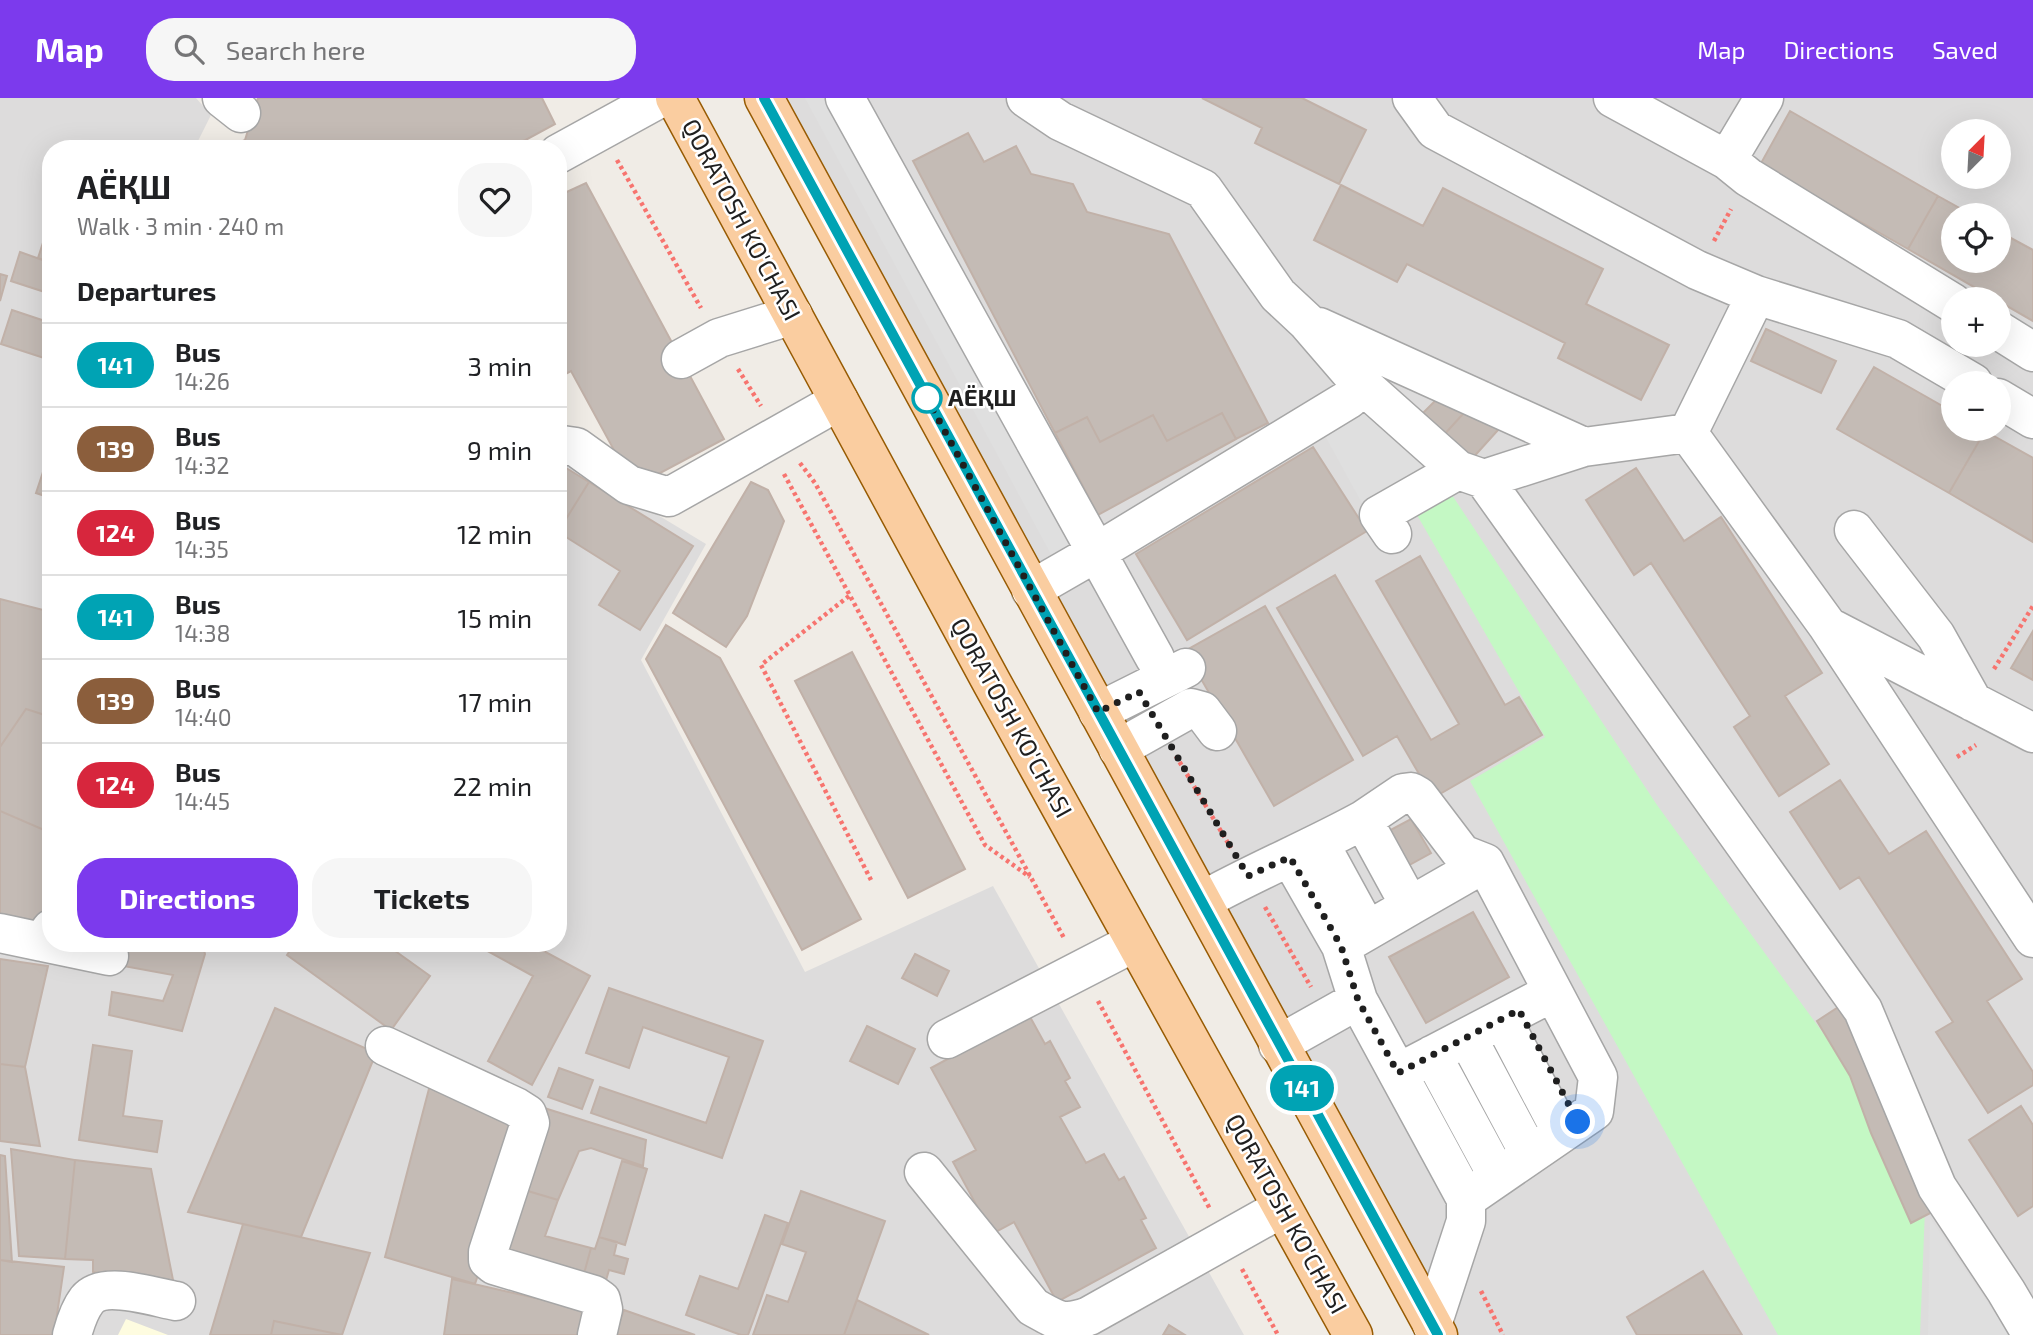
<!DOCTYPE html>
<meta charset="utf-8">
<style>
:root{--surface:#fff;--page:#f6f6f6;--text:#202124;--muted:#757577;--line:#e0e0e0;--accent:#7c3aed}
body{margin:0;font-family:"Exo 2",sans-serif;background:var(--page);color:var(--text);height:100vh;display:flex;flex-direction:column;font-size:26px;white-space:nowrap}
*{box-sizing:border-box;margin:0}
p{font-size:23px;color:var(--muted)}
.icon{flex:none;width:38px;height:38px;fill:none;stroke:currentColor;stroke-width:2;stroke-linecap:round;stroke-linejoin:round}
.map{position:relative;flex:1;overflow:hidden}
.details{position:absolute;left:42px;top:42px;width:525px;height:812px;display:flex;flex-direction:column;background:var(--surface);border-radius:28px;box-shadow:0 7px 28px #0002}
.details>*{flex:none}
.badge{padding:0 14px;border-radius:23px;font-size:24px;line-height:46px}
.needle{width:46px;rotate:24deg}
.controls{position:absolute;left:1941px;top:21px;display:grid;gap:14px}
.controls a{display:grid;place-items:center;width:70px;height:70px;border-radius:50%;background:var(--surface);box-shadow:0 7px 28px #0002;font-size:35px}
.you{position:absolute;width:35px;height:35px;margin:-18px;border:5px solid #fff;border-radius:50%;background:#1a73e8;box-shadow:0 0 0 10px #1a73e833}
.map>.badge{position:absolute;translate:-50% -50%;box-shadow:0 0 0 4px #fff}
h2{padding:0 35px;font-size:26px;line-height:63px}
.round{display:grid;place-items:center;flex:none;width:74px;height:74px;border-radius:28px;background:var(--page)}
.overview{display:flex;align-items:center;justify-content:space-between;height:119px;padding:0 35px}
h1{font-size:33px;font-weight:700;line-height:52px}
.action{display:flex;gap:14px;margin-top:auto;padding:14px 35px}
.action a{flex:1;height:80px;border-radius:28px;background:var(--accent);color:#fff;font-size:28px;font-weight:700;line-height:80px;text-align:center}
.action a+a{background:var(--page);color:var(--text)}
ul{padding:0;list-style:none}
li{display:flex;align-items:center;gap:21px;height:84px;padding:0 35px;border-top:2px solid var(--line)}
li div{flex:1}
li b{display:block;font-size:26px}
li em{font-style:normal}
li .badge{min-width:77px;font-weight:700;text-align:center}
header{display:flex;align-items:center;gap:42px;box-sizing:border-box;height:98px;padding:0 35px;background:var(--accent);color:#fff}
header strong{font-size:33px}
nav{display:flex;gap:38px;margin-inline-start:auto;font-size:24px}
.search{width:490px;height:63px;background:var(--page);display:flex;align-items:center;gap:18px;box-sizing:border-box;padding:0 24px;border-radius:28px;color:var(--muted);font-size:26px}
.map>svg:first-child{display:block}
.residential{fill:#dddcdc;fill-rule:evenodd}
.education{fill:#fefce0}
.park{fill:#c4f8c4}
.parking{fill:#dfdfdf}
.building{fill:#c4bbb5;stroke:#c1b1a8;stroke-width:2}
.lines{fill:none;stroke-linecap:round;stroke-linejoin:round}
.minor-casing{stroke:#a6a6a6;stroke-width:41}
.major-casing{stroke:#975b03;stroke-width:41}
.path{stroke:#f7746f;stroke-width:4.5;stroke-dasharray:3.5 3.5;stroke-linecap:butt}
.minor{stroke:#fff;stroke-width:38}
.major{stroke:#facda0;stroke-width:38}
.line-casing{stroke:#fff;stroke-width:16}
.line{stroke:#00a3b4;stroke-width:10}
.walk{stroke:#1f1f1f;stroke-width:7;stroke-dasharray:0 12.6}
.stop-dot{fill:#fff;stroke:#00a3b4;stroke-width:3.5}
.labels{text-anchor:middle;stroke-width:5;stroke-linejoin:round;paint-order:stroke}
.street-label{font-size:24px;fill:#1f1f1f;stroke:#fff}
.stop-label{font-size:24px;font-weight:bold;fill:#1f1f1f;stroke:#fff;text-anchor:start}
</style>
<header>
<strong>Map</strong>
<div class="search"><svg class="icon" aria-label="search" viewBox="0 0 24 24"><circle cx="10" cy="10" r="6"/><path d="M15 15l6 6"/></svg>Search here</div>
<nav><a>Map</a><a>Directions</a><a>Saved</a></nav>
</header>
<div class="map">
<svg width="2033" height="1237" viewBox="0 0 2033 1237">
<rect width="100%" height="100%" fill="#f0ece6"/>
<path class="residential" d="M 0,0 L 196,0 L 211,17 L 194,51 L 51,51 L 51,845 L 558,845 L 558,357 L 706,446 L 641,562 L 805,874 L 993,788 L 1244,1237 L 0,1237 Z
M 764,0 L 2033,0 L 2033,1237 L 1438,1237 ZM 1953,33 L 1998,33 L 1998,79 L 1953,79 ZM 1953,117 L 1998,117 L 1998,163 L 1953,163 ZM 1953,201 L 1998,201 L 1998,247 L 1953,247 ZM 1953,285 L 1998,285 L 1998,331 L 1953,331 Z"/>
<path class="education" d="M 126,1221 L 168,1237 L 118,1237 Z"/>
<path class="park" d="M 1452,397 L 1657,707 L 1839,957 L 1925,1111 L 1920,1237 L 1778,1237 L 1470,683 L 1545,639 L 1417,417 Z"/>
<path class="parking" d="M 805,0 L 833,0 L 1074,448 L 1053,460 Z
M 1369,304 L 1424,367 L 1363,407 L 1323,334 Z
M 1930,1120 L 2010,1237 L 1928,1237 Z"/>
<path class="building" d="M 258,0 L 542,0 L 555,26 L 509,51 L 227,51 L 245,42 Z
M 1202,0 L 1302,0 L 1366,32 L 1339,86 L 1255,45 L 1262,30 Z
M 1790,13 L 1938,98 L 1908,151 L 1760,67 Z
M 968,35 L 984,64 L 1016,48 L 1031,76 L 1073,86 L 1087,114 L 1169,136 L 1268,325 L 1236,341 L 1222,315 L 1167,343 L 1153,317 L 1100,344 L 1087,319 L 1055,335 L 913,63 Z
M 523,43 L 527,51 L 509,51 Z
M 586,85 L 724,341 L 649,381 L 627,376 L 571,273 L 558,280 L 558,98 Z
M 1341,87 L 1423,128 L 1443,90 L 1603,171 L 1586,206 L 1669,247 L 1641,302 L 1558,260 L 1565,245 L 1407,166 L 1397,184 L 1314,142 Z
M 1938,98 L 1972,117 L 1953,117 L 1953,163 L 1998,163 L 1998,133 L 2033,152 L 2033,223 L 1908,151 Z
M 51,120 L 51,165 L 38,160 Z
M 20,154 L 51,165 L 51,196 L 11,183 Z
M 0,176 L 7,178 L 0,203 Z
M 12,212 L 51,225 L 51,238 L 44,260 L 1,246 Z
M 1766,231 L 1836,263 L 1821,295 L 1751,263 Z
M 1874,269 L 1953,314 L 1953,331 L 1985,333 L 1949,395 L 1837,331 Z
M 1444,294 L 1472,306 L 1442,339 L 1420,318 Z
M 1472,306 L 1507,322 L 1470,363 L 1442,339 Z
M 1222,315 L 1236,341 L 1098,417 L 1055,335 L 1087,319 L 1100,344 L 1153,317 L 1167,343 Z
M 1985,333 L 2033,360 L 2033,444 L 1949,395 Z
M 1313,349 L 1367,433 L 1187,542 L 1136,456 Z
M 49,356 L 51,356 L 51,400 L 36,395 Z
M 558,365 L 589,384 L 558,434 Z
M 1636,370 L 1684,443 L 1721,419 L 1822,575 L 1785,598 L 1829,666 L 1779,698 L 1734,629 L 1750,618 L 1651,465 L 1634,477 L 1586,402 Z
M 589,384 L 693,448 L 640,532 L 599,507 L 620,473 L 558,434 Z
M 751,384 L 768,392 L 784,423 L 747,518 L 726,549 L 673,515 Z
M 1420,458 L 1505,607 L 1519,599 L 1542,637 L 1433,700 L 1397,638 L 1363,658 L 1277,510 L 1335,477 L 1431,642 L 1459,626 L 1376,483 Z
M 0,501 L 51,514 L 51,619 L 26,611 L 0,649 Z
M 1265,508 L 1353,662 L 1274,708 L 1185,553 Z
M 666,527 L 720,560 L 861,821 L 802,852 L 646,561 Z
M 2033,533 L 2033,582 L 2011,570 Z
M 852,554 L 965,771 L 908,800 L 795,583 Z
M 26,611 L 51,619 L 51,735 L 0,713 L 0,649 Z
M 1840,682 L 1889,756 L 1926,733 L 2022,881 L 1987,903 L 2033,974 L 2033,987 L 1988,1015 L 1936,934 L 1953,924 L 1859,779 L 1840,791 L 1790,714 Z
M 0,713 L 51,735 L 51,830 L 0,825 Z
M 1411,721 L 1431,755 L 1404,770 L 1385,735 Z
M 1473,814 L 1509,879 L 1426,925 L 1389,859 Z
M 122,845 L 202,845 L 205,856 L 182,933 L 109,917 L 112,894 L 163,903 L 173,877 L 118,867 Z
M 295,845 L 384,845 L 430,878 L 391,932 L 287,857 Z
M 473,845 L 529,845 L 590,878 L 532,987 L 488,963 L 533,878 Z
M 915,856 L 949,873 L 937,898 L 902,880 Z
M 0,861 L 48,868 L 25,969 L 0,966 Z
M 609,890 L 763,943 L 722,1060 L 591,1015 L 600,989 L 706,1025 L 729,959 L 643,929 L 629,970 L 586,955 Z
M 1843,906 L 1938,1111 L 1911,1125 L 1871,1035 L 1850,978 L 1817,923 Z
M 275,910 L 376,955 L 301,1139 L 188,1114 Z
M 1029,917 L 1045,946 L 1050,943 L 1070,980 L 1065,983 L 1080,1009 L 1060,1019 L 1086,1065 L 1104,1056 L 1119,1082 L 1124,1079 L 1146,1120 L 1141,1122 L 1156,1150 L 1057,1204 L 1014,1124 L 992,1136 L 953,1064 L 976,1052 L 931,970 Z
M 867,928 L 915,951 L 898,986 L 850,963 Z
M 93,947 L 132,953 L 123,1018 L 162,1023 L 157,1054 L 79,1042 Z
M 0,966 L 25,969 L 40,1048 L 0,1043 Z
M 559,970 L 593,982 L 582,1011 L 548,999 Z
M 430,987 L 524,1033 L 475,1186 L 385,1159 Z
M 2021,1008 L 2033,1027 L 2033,1108 L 2018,1118 L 1969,1042 Z
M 541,1009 L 646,1042 L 643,1068 L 591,1050 L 579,1053 L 558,1102 L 511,1088 Z
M 11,1051 L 75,1062 L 65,1161 L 19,1158 Z
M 0,1057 L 5,1058 L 12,1164 L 0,1162 Z
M 75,1062 L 151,1071 L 174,1187 L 93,1174 L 93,1162 L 65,1161 Z
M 622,1063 L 647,1071 L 625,1147 L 599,1139 Z
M 511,1088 L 558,1102 L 545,1138 L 591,1150 L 582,1183 L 490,1155 Z
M 801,1093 L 885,1123 L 844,1237 L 753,1237 L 767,1197 L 788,1204 L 806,1154 L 782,1146 Z
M 765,1117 L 788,1125 L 748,1237 L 741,1237 L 686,1217 L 700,1178 L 738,1191 Z
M 243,1126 L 370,1155 L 342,1237 L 274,1223 L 271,1237 L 210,1237 Z
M 599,1139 L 617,1144 L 614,1157 L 628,1161 L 624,1176 L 609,1172 L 604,1189 L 582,1183 L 591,1150 L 595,1151 Z
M 0,1162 L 64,1169 L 54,1237 L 0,1237 Z
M 1703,1173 L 1742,1237 L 1637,1237 L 1627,1219 Z
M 452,1181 L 596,1214 L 590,1237 L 444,1237 Z
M 857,1202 L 929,1237 L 844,1237 Z
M 624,1212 L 695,1237 L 615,1237 Z
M 274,1223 L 342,1237 L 271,1237 Z
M 1169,1227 L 1185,1237 L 1163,1237 Z"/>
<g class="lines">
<defs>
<path id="minor" d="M 222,0 L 241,15
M 845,0 L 1155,560
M 1026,0 L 1060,23 L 1203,91 L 1278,197 L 1307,224 L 1357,282 L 1458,372 L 1484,381 L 1584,349 L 1688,335
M 1412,0 L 1435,32 L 1697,172 L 1756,197 L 1688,335 L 1827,527 L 2033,840
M 1613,0 L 1727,62 L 1748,79 L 1953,205
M 558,56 L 660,0
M 1727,62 L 1764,0
M 1756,197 L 1898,241 L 1973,285
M 1319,229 L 1584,349
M 1998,232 L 2033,254
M 681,261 L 719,240 L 793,217
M 1998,300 L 2033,321
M 558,349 L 562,347 L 576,349 L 629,387 L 669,399 L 839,303
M 1484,381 L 1863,912 L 1937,1089 L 2006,1193 L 2032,1237
M 1854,432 L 1936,538 L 1973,604
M 1392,436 L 1379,417 L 1458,372
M 1031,492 L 1097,454 L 1349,301
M 1831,530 L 2033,635
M 1098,614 L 1186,570
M 1118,651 L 1191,610 L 1202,613 L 1217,633
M 1363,722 L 1403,695 L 1411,694 L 1418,698 L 1462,756 L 1485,765 L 1598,979 L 1594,1013 L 1466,1101
M 1320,746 L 1367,832
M 1290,759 L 1341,848
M 1202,803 C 1254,774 1310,751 1363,722 L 1410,808 L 1341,848 L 1358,902
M 1410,808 L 1485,765
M 0,835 L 42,844 L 51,831
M 42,844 L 109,858
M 1502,921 L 1562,1035
M 1467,939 L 1530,1057
M 947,941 L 1135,844
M 1278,947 L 1358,902 L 1466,1101 L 1466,1123 L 1432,1227
M 385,948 L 516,1009 L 527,1016 L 530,1025 L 488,1154 L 488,1162 L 494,1167 L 594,1197 L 601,1202 L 603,1211 L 597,1237
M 1432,957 L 1498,1079
M 1398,975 L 1553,894
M 924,1074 L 1033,1209 C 1057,1222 1062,1228 1089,1218 L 1282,1110
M 72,1237 C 75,1226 80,1211 87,1202 C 103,1182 154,1199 176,1203"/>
<path id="major" d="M 675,0 L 992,585 L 1353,1237
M 764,0 L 1438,1237"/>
</defs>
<use href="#minor" class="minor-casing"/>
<use href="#major" class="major-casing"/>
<path class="path" d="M 617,62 L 701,210
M 1714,143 L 1731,111
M 738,271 L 761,308
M 800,365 L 815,385 L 1064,840
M 784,376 L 985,747 L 1030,779
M 849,498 L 761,567 L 871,782
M 1994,571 L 2033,508
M 1176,658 L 1231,750
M 1957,659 L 1976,647
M 1265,809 L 1311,889
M 1098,903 L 1210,1111
M 1242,1171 L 1278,1237
M 1481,1193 L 1503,1237"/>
<use href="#minor" class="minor"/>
<use href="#major" class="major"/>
</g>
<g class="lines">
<defs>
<path id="line" d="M 764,0 L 1438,1237"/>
</defs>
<use href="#line" class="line-casing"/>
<use href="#line" class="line"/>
<path class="walk" d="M 927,300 L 924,295 L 1098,614 L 1139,594 L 1248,778 L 1290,759 L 1341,848 L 1358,902 L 1398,975 L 1519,912 L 1578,1024"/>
</g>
<circle class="stop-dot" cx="927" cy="300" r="14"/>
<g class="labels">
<g class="street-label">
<text transform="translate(741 122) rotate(62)" y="8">QORATOSH KO'CHASI</text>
<text transform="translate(1011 620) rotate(61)" y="8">QORATOSH KO'CHASI</text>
<text transform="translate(1286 1116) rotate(61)" y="8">QORATOSH KO'CHASI</text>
</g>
<g class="stop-label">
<text x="948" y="308">АЁҚШ</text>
</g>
</g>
</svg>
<div class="controls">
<a><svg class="needle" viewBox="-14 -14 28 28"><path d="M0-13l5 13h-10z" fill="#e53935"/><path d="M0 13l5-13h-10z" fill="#757577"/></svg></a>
<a><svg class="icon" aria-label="locate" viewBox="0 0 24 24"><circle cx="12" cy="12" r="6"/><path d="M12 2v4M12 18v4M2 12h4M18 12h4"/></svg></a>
<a>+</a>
<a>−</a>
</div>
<div class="you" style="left:1578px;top:1024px"></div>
<b class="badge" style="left:1302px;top:990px;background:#00a3b4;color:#fff">141</b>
<section class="details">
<div class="overview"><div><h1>АЁҚШ</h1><p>Walk · 3 min · 240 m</p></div><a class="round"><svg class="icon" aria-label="heart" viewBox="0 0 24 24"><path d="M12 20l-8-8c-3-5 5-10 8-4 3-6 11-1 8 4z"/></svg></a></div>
<h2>Departures</h2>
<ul>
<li><span class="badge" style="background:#00a3b4;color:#fff">141</span><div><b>Bus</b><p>14:26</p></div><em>3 min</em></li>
<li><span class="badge" style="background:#8b5e3c;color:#fff">139</span><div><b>Bus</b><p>14:32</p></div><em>9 min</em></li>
<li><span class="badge" style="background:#d7263d;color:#fff">124</span><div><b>Bus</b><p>14:35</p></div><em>12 min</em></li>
<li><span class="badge" style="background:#00a3b4;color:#fff">141</span><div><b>Bus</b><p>14:38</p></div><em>15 min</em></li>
<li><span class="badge" style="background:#8b5e3c;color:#fff">139</span><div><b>Bus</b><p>14:40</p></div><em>17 min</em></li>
<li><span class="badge" style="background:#d7263d;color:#fff">124</span><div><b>Bus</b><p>14:45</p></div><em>22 min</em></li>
</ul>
<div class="action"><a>Directions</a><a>Tickets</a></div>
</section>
</div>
